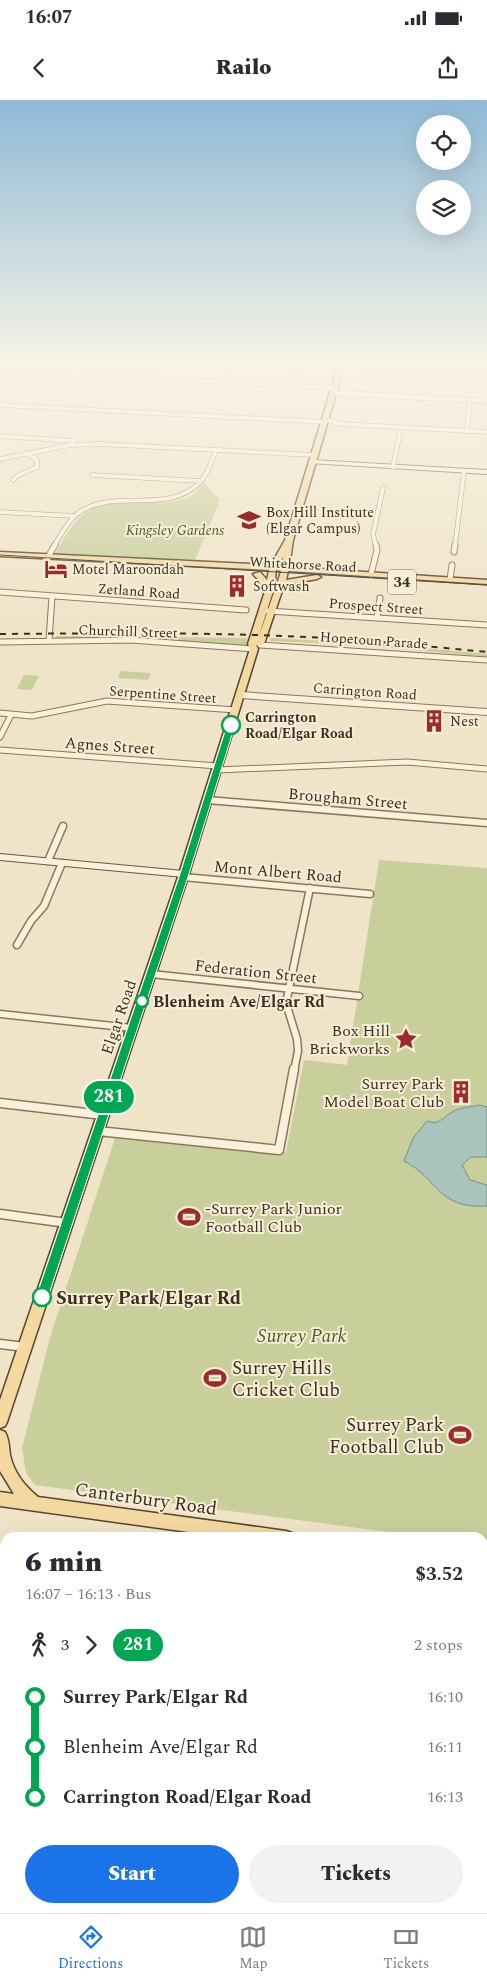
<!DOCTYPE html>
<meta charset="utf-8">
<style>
:root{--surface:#fff;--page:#f2f2f3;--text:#2b2b33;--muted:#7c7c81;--line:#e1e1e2;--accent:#1a73e8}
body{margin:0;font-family:Spectral,serif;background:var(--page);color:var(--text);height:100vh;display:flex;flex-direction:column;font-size:19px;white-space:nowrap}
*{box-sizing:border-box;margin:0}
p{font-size:16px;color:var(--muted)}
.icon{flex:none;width:28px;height:28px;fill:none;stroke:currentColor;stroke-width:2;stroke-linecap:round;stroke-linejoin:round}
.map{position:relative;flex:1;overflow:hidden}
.side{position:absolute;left:0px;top:1432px;width:488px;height:381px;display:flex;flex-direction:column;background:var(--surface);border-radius:15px 15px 0 0;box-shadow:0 5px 20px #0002}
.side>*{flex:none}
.badge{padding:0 10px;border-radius:16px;font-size:18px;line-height:32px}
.buttons{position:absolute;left:416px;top:15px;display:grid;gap:10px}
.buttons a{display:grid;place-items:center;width:55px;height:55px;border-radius:50%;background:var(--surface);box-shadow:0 5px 20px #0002;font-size:25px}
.map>.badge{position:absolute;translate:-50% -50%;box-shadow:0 0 0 2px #fff}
.legs{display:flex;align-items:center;gap:8px;height:55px;padding:0 25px;font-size:16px}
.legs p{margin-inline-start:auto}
.headline{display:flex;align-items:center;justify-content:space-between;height:85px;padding:0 25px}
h1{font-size:28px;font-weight:800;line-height:38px}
.action{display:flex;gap:10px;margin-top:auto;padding:10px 25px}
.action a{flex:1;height:58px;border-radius:30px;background:var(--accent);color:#fff;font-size:20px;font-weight:800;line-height:58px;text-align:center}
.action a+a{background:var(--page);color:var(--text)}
ul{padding:0 25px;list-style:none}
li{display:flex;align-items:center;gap:18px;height:50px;font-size:19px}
li i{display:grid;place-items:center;width:8px;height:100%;margin:0 6px;background:currentColor}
li i::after{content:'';width:12px;height:12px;margin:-6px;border:4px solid;border-radius:50%;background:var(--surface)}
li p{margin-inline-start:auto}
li:first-child i{background:linear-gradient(#0000 50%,currentColor 0)}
li:last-child i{background:linear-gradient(currentColor 50%,#0000 0)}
.status{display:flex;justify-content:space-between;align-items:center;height:35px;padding:0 25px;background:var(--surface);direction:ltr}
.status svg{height:14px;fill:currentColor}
header{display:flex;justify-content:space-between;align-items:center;height:65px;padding:0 25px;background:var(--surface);font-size:22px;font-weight:800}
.tabs{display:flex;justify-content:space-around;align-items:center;height:70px;border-top:1px solid var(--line);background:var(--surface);font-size:14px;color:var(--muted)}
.tabs a{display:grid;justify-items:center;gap:2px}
.tabs .current{color:var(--accent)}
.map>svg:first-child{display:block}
.green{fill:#c9cf9b}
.water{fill:#a9c4bc;stroke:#6f938a}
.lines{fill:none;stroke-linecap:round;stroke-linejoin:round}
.minor-far4-casing{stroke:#8d765c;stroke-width:5}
.minor-far3-casing{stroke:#8d765c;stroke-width:7}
.minor-far2-casing{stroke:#8d765c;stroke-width:9}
.minor-far1-casing{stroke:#8d765c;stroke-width:11}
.minor-casing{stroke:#8d765c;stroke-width:12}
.tertiary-far1-casing{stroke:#8d765c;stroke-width:6}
.tertiary-casing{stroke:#8d765c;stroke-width:8}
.secondary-casing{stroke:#6f573f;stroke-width:2}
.primary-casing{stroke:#5b4430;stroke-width:3}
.minor-far4{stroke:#faf1dc;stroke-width:4}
.minor-far3{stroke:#faf1dc;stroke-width:5}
.minor-far2{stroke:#faf1dc;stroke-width:6}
.minor-far1{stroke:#faf1dc;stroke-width:8}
.minor{stroke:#faf1dc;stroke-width:10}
.tertiary-far1{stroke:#faf1dc;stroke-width:5}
.tertiary{stroke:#faf1dc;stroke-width:6}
.secondary{fill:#faf1dc;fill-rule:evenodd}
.primary{fill:#f3d9a0;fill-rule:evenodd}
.tram{stroke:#3d2e20;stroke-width:1}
.rail{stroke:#3d2e20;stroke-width:2;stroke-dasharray:6 6;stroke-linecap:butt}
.line-1{fill:#00a651;stroke:#fff}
.stop-1-dot{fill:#fff;stroke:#00a651;stroke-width:2.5}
.labels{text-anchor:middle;stroke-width:4;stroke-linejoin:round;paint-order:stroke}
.far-poi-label{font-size:14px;fill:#3d2e20;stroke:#f7eed8;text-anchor:start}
.far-park-label{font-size:14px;font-style:italic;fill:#4d5a26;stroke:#f7eed8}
.far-street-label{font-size:14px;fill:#3d2e20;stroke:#f7eed8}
.far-stop-label{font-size:14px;font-weight:bold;fill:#3d2e20;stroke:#f7eed8;text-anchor:start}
.shield{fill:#f7eed8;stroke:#756857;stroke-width:1}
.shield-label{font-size:15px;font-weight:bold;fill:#3d2e20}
.street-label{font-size:16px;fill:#3d2e20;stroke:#f7eed8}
.stop-label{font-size:16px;font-weight:bold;fill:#3d2e20;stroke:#f7eed8;text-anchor:start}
.poi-label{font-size:16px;fill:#3d2e20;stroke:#f7eed8;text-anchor:end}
.near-stop-label{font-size:19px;font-weight:bold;fill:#3d2e20;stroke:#f7eed8;text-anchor:start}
.near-park-label{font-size:19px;font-style:italic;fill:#4d5a26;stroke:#f7eed8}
.near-poi-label{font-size:19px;fill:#3d2e20;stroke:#f7eed8;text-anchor:start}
.near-street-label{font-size:19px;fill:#3d2e20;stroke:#f7eed8}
</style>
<div class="status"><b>16:07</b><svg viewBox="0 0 49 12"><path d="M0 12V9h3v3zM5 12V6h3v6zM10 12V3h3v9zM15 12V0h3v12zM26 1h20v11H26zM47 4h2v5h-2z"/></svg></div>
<header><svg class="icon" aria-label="back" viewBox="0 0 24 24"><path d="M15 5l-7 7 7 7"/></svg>Railo<svg class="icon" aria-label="share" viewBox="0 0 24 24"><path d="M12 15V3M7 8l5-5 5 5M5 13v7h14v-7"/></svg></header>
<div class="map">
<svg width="487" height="1813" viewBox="0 0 487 1813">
<rect width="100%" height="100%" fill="#f0e4c8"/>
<path class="green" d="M 0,263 L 44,263 L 38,272 L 0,270 Z
M 378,263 L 487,263 L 487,271 L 377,266 Z
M 204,383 L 220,400 L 195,460 L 55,454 C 62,443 69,427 79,418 C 108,389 156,412 191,396 C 196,394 200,387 204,383 Z
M 56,536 L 248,538 L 246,546 L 136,539 L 56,540 Z
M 270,538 L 381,544 L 487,554 L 487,557 L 359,545 L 270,541 Z
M 121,571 L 151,573 L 148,580 L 118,578 Z
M 24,575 L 39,576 L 32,590 L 17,589 Z
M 379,760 L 487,768 L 487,1446 L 483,1445 L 482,1438 L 426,1437 L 35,1385 L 26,1373 L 22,1348 L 51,1234 L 116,1035 L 286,1052 L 304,960 L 347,965 Z"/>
<path class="water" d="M 480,1005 L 487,1007 L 487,1057 L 471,1057 L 462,1065 L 470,1080 L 487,1085 L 487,1106 C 437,1109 439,1079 404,1061 L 413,1038 L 427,1021 C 439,1026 443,1017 452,1012 C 459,1007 472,1007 480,1005 Z"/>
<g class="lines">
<defs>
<path id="minor-far4" d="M 283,263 L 301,265 L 286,285
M 341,267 L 487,273
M 0,270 L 335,288
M 224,282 L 232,263
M 0,295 L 18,271
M 0,305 L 324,322
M 325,319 L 341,324 L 487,332
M 467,330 L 470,300
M 0,336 L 74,341
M 0,359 L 70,345 L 100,344 L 314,355
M 393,367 L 401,327
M 92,375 L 201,381
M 13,380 L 19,375 L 37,367 L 37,360 L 27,353
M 0,412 L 74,416
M 54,446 C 61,435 67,422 77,414 C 112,386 169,417 201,381 C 208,373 212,360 216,350
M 376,446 L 373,434 L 383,388
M 455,446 L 464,371"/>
<path id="minor-far3" d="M 454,452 L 455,445
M 48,457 L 55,445
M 371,474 L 377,450 L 376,445
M 450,479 L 452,465
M 0,492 L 246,510
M 268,511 L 487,525
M 377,518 L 380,498
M 49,541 L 52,496
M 0,542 L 131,540 L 254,549
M 260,545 L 487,560
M 0,613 L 32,616 L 107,601 L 236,610
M 0,637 L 11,615
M 0,650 L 218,666
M 217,670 L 407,662 L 487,669"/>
<path id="minor-far2" d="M 207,700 L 487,723
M 48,761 L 63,726
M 183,777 L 370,794
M 17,845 L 31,821 L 44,806 L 62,763
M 151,874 L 359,896
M 0,914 L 132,928
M 294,971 L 298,951 L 297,939 L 286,903 L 310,788"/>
<path id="minor-far1" d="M 0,1003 L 103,1015
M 98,1031 L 279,1050 L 294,969
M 0,1114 L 67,1123
M 0,1244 L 25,1247"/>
<path id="minor" d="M 0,1769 L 5,1771
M 147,1809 L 151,1813
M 232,1813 L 241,1809"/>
<path id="tertiary-far1" d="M 333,293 L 487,301"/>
<path id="tertiary" d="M 241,595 L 487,612"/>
<path id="secondary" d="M 312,360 L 487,370 L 487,374 L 310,363 L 310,361 Z
M 0,754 L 184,771 L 189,774 L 184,777 L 0,760 Z"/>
<path id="primary" d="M 339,263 L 345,263 L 293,440 L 289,467 L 487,480 L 487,484 L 288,471 L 286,480 L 317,475 L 321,477 L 317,479 L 284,485 L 264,544 L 260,546 L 256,545 L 258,549 L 188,777 L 7,1322 L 5,1326 L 0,1328 L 0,1300 L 178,777 L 250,549 L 248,544 L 266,488 L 253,474 L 260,472 L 267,480 L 269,470 L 0,456 L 0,452 L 271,465 L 285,440 ZM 283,457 L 282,466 L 278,466 ZM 276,470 L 281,471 L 280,475 L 258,539 L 274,488 Z
M 0,1330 L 5,1332 C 9,1339 9,1347 10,1355 C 14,1373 24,1385 38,1397 L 286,1431 L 292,1433 L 294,1438 L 232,1438 L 0,1406 L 0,1392 L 14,1394 L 0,1371 Z
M 482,1457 L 487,1458 L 487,1472 L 482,1471 Z"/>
</defs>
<use href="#minor-far4" class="minor-far4-casing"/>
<use href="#minor-far3" class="minor-far3-casing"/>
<use href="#minor-far2" class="minor-far2-casing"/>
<use href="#minor-far1" class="minor-far1-casing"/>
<use href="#minor" class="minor-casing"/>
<use href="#tertiary-far1" class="tertiary-far1-casing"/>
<use href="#tertiary" class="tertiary-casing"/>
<use href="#secondary" class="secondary-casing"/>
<use href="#primary" class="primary-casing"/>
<use href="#minor-far4" class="minor-far4"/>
<use href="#minor-far3" class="minor-far3"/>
<use href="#minor-far2" class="minor-far2"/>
<use href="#minor-far1" class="minor-far1"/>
<use href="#minor" class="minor"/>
<use href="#tertiary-far1" class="tertiary-far1"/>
<use href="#tertiary" class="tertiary"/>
<use href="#secondary" class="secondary"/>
<use href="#primary" class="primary"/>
<path class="tram" d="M 0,455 L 487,485"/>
<path class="rail" d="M 0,534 C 108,533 217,532 325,538 C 379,541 433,547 487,552"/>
</g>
<linearGradient id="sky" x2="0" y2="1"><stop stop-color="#8fbad6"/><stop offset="0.51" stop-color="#f8f3e6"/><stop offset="1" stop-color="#f8f3e6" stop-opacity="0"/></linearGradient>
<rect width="487" height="517" fill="url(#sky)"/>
<path class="line-1" d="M 231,622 L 235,625 L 188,777 L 48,1197 L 46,1200 L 38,1200 L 36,1197 L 179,777 L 227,625 Z"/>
<defs>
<symbol id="university-bare" viewBox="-9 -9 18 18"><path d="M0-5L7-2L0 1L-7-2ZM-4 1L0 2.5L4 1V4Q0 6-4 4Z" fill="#9e2a2b" stroke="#f7eed8" stroke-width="2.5" paint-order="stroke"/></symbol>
<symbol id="hotel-bare" viewBox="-9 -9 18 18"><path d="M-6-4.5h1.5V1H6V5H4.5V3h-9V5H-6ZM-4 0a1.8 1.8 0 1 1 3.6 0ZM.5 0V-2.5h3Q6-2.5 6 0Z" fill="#9e2a2b" stroke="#f7eed8" stroke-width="2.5" paint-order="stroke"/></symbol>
<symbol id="building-bare" viewBox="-9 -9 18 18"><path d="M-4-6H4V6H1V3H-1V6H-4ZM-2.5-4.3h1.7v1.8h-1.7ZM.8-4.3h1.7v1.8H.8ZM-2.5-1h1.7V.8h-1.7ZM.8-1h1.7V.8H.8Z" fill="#9e2a2b" stroke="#f7eed8" stroke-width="2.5" paint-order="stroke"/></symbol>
<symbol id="sight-bare" viewBox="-9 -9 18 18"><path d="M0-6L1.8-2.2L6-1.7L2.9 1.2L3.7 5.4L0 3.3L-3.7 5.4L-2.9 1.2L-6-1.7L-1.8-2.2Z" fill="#9e2a2b" stroke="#f7eed8" stroke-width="2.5" paint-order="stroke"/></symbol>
<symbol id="stadium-bare" viewBox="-9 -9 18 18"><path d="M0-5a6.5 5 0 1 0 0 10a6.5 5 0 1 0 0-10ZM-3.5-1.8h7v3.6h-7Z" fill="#9e2a2b" stroke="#f7eed8" stroke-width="2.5" paint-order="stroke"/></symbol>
</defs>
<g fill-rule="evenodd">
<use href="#university-bare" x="233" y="404" width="32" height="32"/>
<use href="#hotel-bare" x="40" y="453" width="32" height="32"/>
<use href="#building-bare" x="221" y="470" width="32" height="32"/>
<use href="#building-bare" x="418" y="605" width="32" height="32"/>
<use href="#sight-bare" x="390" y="923" width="32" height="32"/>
<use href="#building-bare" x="445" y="976" width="32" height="32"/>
<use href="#stadium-bare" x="173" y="1101" width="32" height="32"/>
<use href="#stadium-bare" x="199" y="1262" width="32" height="32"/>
<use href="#stadium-bare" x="444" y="1319" width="32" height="32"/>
</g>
<g class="stop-1-dot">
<circle cx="231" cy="625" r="9"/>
<circle cx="142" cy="901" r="6"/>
<circle cx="42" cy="1197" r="9"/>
</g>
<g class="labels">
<g class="far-poi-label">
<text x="266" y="417">Box Hill Institute<tspan x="266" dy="16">(Elgar Campus)</tspan></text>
<text x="72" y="474">Motel Maroondah</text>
<text x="253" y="491">Softwash</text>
<text x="450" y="626">Nest</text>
</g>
<g class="far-park-label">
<text x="175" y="435">Kingsley Gardens</text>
</g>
<g class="far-street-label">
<text transform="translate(303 464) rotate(3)" y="5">Whitehorse Road</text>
<text transform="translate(139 491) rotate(4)" y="5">Zetland Road</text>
<text transform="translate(376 506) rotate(4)" y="5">Prospect Street</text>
<text transform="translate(128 531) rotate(2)" y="5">Churchill Street</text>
<text transform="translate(374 540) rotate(4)" y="5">Hopetoun Parade</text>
<text transform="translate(365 591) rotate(4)" y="5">Carrington Road</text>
<text transform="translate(163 594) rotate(4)" y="5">Serpentine Street</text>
</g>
<g class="far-stop-label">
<text x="245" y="622">Carrington<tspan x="245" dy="16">Road/Elgar Road</tspan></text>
</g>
<rect class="shield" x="388" y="469.5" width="28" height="25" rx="4"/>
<g class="shield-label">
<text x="402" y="487">34</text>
</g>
<g class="street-label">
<text transform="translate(110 645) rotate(4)" y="6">Agnes Street</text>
<text transform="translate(348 698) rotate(5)" y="6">Brougham Street</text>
<text transform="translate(278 771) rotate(5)" y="6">Mont Albert Road</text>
<text transform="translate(256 871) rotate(6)" y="6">Federation Street</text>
<text transform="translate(118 917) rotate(-71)" y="6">Elgar Road</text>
</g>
<g class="stop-label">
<text x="153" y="907">Blenheim Ave/Elgar Rd</text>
</g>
<g class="poi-label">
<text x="390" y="936">Box Hill<tspan x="390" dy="18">Brickworks</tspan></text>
<text x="444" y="989">Surrey Park<tspan x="444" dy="18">Model Boat Club</tspan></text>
<text x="205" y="1114" text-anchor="start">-Surrey Park Junior<tspan x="205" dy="18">Football Club</tspan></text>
</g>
<g class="near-stop-label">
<text x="56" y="1204">Surrey Park/Elgar Rd</text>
</g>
<g class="near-park-label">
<text x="302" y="1242">Surrey Park</text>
</g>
<g class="near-poi-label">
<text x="232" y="1274">Surrey Hills<tspan x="232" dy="22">Cricket Club</tspan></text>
<text x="444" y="1331" text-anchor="end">Surrey Park<tspan x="444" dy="22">Football Club</tspan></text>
</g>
<g class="near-street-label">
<text transform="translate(146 1398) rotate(8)" y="7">Canterbury Road</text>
</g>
</g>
</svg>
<div class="buttons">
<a><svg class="icon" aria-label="locate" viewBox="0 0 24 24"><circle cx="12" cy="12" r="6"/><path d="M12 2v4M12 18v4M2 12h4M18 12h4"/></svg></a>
<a><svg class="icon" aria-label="layers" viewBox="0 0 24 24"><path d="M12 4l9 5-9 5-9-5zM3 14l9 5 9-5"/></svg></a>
</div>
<b class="badge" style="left:109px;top:997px;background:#00a651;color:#fff">281</b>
<section class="side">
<div class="headline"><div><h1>6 min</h1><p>16:07 – 16:13 · Bus</p></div><b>$3.52</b></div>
<div class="legs"><svg class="icon" aria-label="walk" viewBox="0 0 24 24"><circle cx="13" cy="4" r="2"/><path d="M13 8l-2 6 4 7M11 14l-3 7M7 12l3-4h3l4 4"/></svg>3<svg class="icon" aria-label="forward" viewBox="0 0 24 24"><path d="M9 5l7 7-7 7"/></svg><b class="badge" style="background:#00a651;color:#fff">281</b><p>2 stops</p></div>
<ul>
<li><i style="color:#00a651"></i><b>Surrey Park/Elgar Rd</b><p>16:10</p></li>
<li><i style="color:#00a651"></i><span>Blenheim Ave/Elgar Rd</span><p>16:11</p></li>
<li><i style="color:#00a651"></i><b>Carrington Road/Elgar Road</b><p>16:13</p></li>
</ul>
<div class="action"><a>Start</a><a>Tickets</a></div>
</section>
</div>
<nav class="tabs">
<a class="current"><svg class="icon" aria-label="directions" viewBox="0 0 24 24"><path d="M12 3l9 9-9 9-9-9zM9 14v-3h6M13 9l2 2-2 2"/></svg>Directions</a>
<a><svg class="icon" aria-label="map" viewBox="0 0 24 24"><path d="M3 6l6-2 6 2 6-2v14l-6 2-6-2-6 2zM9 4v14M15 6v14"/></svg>Map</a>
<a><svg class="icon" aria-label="tickets" viewBox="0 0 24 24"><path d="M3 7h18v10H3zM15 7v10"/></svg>Tickets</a>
</nav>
